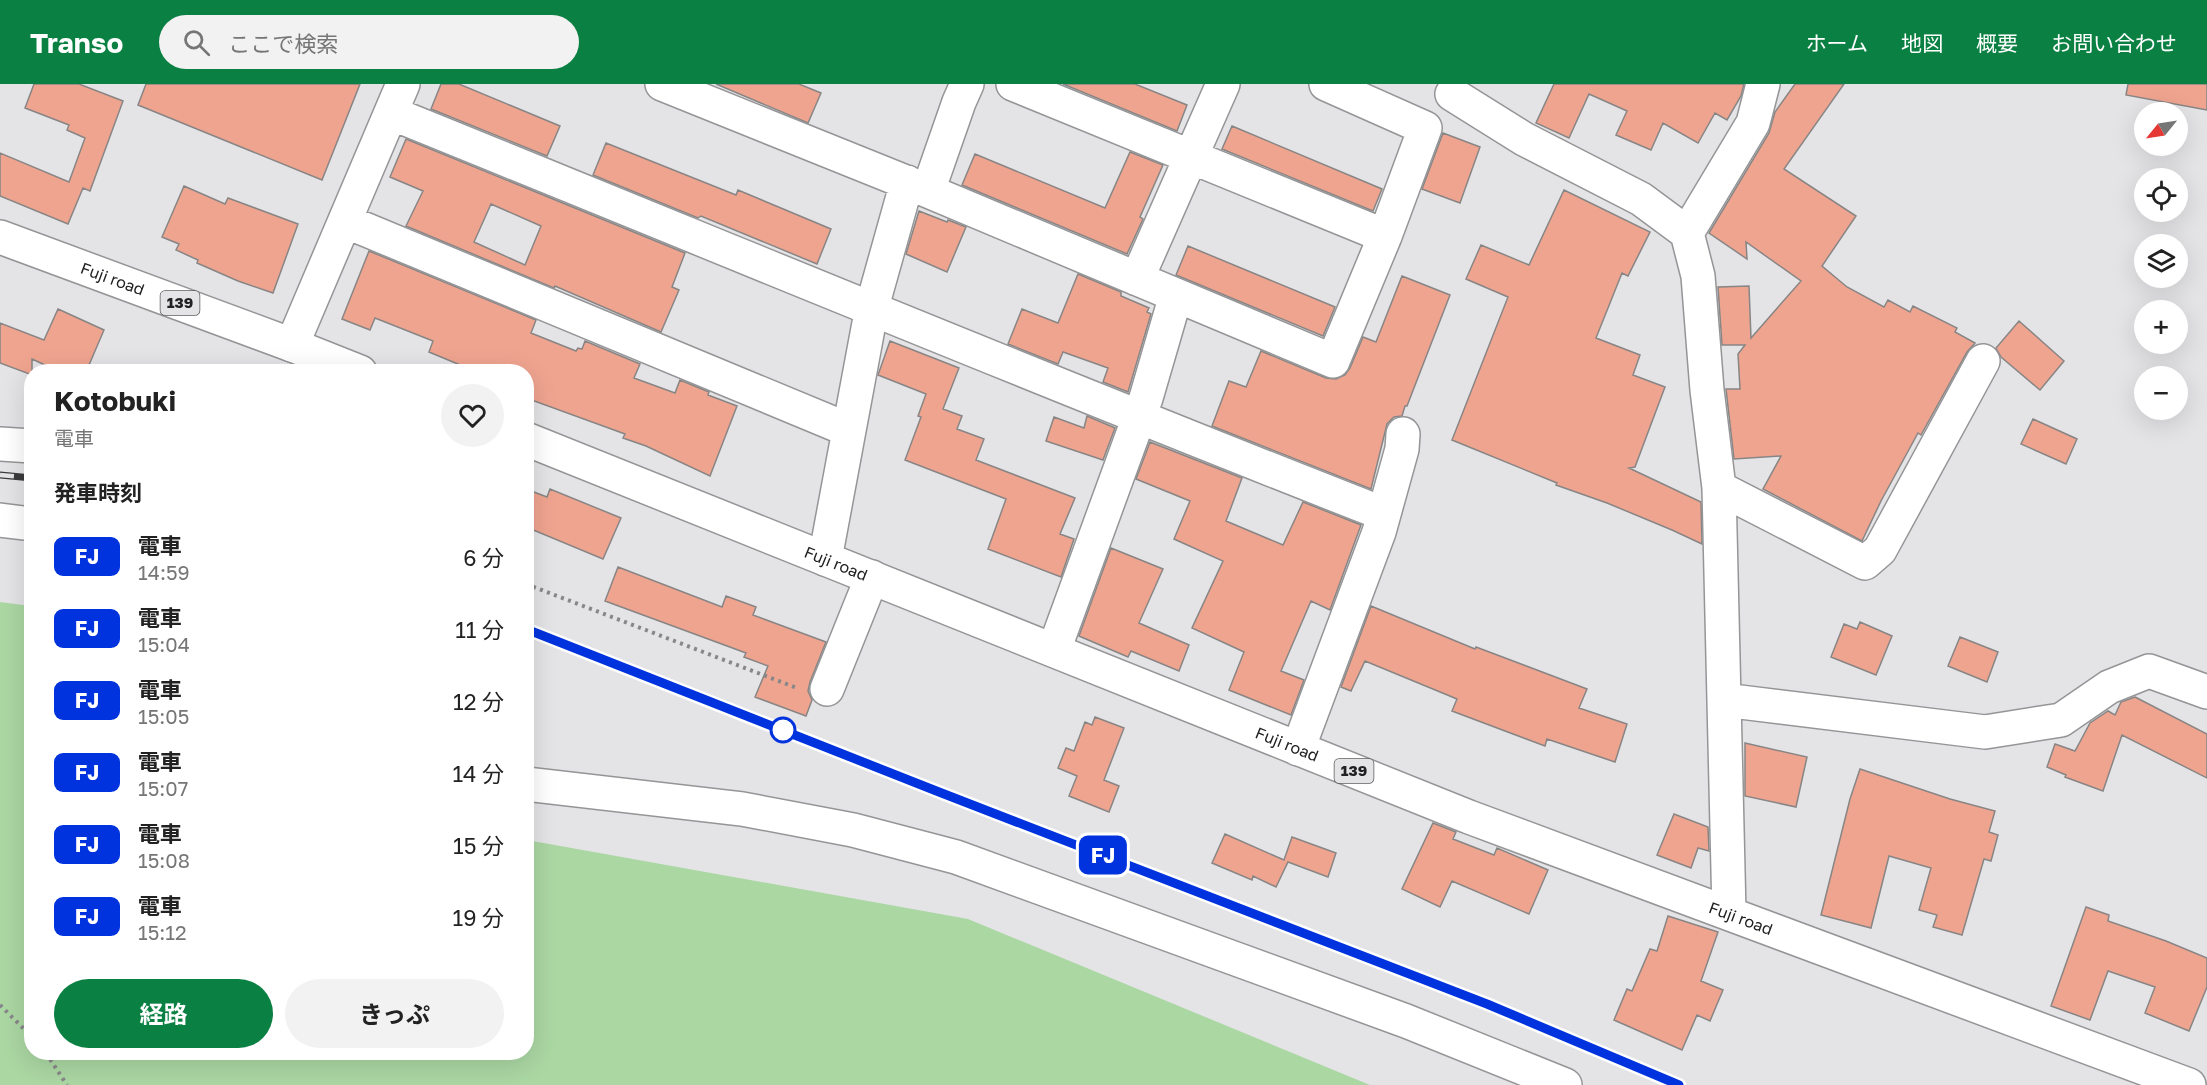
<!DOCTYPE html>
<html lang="ja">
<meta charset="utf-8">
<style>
:root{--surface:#fff;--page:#f2f2f2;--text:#222;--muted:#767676;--accent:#0b8043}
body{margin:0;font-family:"Golos Text","Noto Sans JP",sans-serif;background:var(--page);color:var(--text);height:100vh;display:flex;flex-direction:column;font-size:22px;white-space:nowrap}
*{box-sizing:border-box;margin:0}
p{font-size:20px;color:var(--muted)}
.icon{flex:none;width:33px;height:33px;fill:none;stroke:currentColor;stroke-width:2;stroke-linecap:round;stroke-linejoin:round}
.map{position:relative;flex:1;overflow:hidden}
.side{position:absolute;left:24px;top:280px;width:510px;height:696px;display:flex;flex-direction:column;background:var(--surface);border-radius:24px;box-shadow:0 6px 24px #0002}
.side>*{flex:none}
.badge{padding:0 12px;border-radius:9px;font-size:21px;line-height:39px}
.needle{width:39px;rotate:240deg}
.controls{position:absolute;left:2134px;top:18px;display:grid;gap:12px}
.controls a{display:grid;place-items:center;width:54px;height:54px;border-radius:50%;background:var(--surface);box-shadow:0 6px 24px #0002;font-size:30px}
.map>.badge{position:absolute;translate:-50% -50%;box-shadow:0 0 0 3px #fff}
h2{padding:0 30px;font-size:22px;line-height:54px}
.round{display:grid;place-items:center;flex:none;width:63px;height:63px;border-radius:32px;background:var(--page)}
.headline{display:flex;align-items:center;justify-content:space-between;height:102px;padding:0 30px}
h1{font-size:28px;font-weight:700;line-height:45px}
.primary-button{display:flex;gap:12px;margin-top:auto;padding:12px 30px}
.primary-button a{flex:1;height:69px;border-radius:36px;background:var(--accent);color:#fff;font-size:24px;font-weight:700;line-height:69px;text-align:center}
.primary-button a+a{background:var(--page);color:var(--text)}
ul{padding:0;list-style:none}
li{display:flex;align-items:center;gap:18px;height:72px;padding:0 30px}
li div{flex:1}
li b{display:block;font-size:22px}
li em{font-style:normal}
li .badge{min-width:66px;font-weight:700;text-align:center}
header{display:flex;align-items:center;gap:36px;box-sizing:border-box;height:84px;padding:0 30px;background:var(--accent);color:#fff}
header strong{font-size:28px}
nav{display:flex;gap:33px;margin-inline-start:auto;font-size:21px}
.search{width:420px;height:54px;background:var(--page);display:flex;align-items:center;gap:15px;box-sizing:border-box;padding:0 21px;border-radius:33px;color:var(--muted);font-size:22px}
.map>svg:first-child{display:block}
.green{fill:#abd7a3}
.building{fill:#efa48f;stroke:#888585;stroke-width:1.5;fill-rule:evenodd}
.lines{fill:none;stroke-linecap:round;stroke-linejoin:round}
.minor-casing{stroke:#959597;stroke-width:36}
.highway-casing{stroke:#959597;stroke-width:36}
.path{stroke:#878789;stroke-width:4;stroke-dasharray:3 4.5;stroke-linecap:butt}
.minor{stroke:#fff;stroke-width:33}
.highway{stroke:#fff;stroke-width:33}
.rail-casing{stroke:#3b3b3d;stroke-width:7}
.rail{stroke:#e4e4e7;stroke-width:4.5;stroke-dasharray:14;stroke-linecap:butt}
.line-casing{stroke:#fff;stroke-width:14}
.line{stroke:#03d;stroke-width:9}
.stop-dot{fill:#fff;stroke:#03d;stroke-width:3}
.labels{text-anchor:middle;stroke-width:4.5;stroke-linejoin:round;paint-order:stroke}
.shield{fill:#e4e4e7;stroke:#5c5c5d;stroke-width:1.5}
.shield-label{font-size:15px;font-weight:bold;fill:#212122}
.street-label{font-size:16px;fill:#212122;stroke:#e4e4e7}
</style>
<header>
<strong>Transo</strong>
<div class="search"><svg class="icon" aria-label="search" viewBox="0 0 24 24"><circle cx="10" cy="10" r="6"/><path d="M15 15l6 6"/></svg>ここで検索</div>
<nav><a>ホーム</a><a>地図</a><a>概要</a><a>お問い合わせ</a></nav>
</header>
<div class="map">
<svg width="2207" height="1001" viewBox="0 0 2207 1001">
<rect width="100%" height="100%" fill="#e4e4e7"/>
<path class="green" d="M 0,518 L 31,522 L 32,969 L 526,969 L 527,756 L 968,835 L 1370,1001 L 0,1001 Z"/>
<path class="building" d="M 34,0 L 79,0 L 123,17 L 90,107 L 83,104 L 68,140 L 0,112 L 0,69 L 69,98 L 85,54 L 67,46 L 69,41 L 25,24 Z
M 146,0 L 360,0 L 322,96 L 138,21 Z
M 441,0 L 459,0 L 560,42 L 547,72 L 431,25 Z
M 716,0 L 799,0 L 821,9 L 808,39 Z
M 1063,0 L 1135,0 L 1187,21 L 1177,47 Z
M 1554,0 L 1744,0 L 1741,12 L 1727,36 L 1715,29 L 1698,59 L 1663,39 L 1651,66 L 1616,51 L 1627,27 L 1589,10 L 1569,54 L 1536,39 Z
M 1795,0 L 1844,0 L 1784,85 L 1856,132 L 1822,182 L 1847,203 L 1884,223 L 1888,216 L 1910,228 L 1913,222 L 1957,244 L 1955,248 L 1975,259 L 1967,268 L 1921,351 L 1918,349 L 1881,417 L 1862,457 L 1763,405 L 1781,372 L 1734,375 L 1726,305 L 1740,305 L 1738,270 L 1745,261 L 1722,261 L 1718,203 L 1749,202 L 1751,254 L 1801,197 L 1746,158 L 1747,175 L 1709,149 L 1769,49 L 1775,28 Z
M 2128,0 L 2207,0 L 2207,26 L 2126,11 Z
M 1232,42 L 1382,105 L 1373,127 L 1222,65 Z
M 1443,49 L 1480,63 L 1460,119 L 1422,105 Z
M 406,55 L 685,169 L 672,203 L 679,206 L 661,248 L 555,202 L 554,204 L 406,142 L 423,107 L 390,93 ZM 491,120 L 541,142 L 525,181 L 474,158 Z
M 606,59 L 736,111 L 738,106 L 831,145 L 817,180 L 701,132 L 698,134 L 593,91 Z
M 1130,68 L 1163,81 L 1140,133 L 1143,135 L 1127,170 L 962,101 L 975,70 L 1105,124 Z
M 184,102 L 225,120 L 228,114 L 298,140 L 273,209 L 238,197 L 197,179 L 198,176 L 176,166 L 179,160 L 162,153 Z
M 1564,106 L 1650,148 L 1628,192 L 1622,189 L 1596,254 L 1640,271 L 1633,291 L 1665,303 L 1635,383 L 1629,384 L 1701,418 L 1702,460 L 1672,446 L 1607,419 L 1556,401 L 1557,399 L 1452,356 L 1508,213 L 1466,195 L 1481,161 L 1529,181 Z
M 919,127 L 947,138 L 948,136 L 966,143 L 947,188 L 906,170 Z
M 1188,162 L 1335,223 L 1323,252 L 1176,191 Z
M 369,167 L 536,236 L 531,249 L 576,267 L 578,264 L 582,265 L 585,257 L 640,280 L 634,294 L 675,309 L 680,296 L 709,308 L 708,311 L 737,322 L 710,392 L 646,362 L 623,354 L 625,350 L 526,314 L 526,288 L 477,288 L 429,268 L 433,257 L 375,234 L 370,246 L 342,235 Z
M 1078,190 L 1121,208 L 1121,212 L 1149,224 L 1147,228 L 1151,230 L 1128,308 L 1103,298 L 1108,284 L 1063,268 L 1058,280 L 1008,260 L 1022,225 L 1058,239 Z
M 1402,192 L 1450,211 L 1407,322 L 1405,322 L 1402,332 L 1394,333 L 1387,340 L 1371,405 L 1212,342 L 1229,297 L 1246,303 L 1261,267 L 1326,294 L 1336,295 L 1345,291 L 1350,284 L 1363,253 L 1376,258 Z
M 58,225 L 104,246 L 86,288 L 60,288 L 32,275 L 32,291 L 0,279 L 0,239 L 44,256 Z
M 2019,237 L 2064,277 L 2040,306 L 2001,273 L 1996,264 Z
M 890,257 L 959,284 L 943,325 L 962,332 L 957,345 L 984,355 L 976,376 L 1075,414 L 1060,450 L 1074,455 L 1061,493 L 988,465 L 1006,415 L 905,376 L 921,333 L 918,332 L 926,310 L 878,291 Z
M 1087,332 L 1115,344 L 1103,376 L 1046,357 L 1054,333 L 1084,344 Z
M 2033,335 L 2077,355 L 2066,380 L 2021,360 Z
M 1150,358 L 1242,394 L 1226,437 L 1283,461 L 1303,418 L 1361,441 L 1330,526 L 1311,517 L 1281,587 L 1304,596 L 1291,631 L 1229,606 L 1244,568 L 1192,544 L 1223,477 L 1174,455 L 1190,417 L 1136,395 Z
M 526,405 L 547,413 L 550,405 L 621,434 L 603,475 L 526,443 Z
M 1111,464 L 1163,485 L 1139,539 L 1189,561 L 1179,587 L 1131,567 L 1128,573 L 1079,552 Z
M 618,483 L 722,523 L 726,512 L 756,523 L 753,531 L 826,558 L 810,598 L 808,607 L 812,616 L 806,632 L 755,613 L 768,582 L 744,573 L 746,569 L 605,517 Z
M 1371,522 L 1475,565 L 1476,563 L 1587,605 L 1579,624 L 1627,640 L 1615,678 L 1547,655 L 1545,662 L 1452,627 L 1457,615 L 1365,577 L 1351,607 L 1341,603 Z
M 1860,538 L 1892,552 L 1876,591 L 1831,573 L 1844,540 L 1857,545 Z
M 1960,553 L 1998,568 L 1987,598 L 1948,582 Z
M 2135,613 L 2207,650 L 2207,694 L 2122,651 L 2103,707 L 2065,693 L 2066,691 L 2047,683 L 2055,660 L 2075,667 L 2090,639 L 2108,627 L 2115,631 L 2121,618 Z
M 1095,633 L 1124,644 L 1104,696 L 1119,702 L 1109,728 L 1069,712 L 1077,692 L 1058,684 L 1066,664 L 1074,667 L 1085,638 L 1092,641 Z
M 1745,659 L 1807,673 L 1796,723 L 1745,712 Z
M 1860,685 L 1950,715 L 1995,727 L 1989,748 L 1998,751 L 1991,777 L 1984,775 L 1962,851 L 1933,843 L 1937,831 L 1919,826 L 1931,784 L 1889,772 L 1871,844 L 1821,831 L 1850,715 Z
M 1674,730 L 1708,743 L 1709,767 L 1698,764 L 1691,784 L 1657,771 Z
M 1433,739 L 1456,748 L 1453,755 L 1494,771 L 1497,764 L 1548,786 L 1529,830 L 1452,797 L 1440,823 L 1402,805 Z
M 1225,750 L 1284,776 L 1292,753 L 1336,769 L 1328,793 L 1288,778 L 1276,803 L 1253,792 L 1252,796 L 1212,779 Z
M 2086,823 L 2109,831 L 2108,837 L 2166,857 L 2207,874 L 2207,903 L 2189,947 L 2145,929 L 2155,903 L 2108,887 L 2090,936 L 2051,922 Z
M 1668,832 L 1718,848 L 1701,897 L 1723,906 L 1710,937 L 1697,931 L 1682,966 L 1614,936 L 1627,905 L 1632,907 L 1650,865 L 1657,867 Z"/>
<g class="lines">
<defs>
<path id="minor" d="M 662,0 L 928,107 L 1333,277 L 1385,152 L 1425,44 L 1326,0
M 1013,0 L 1385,152
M 1452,10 L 1524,55 L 1641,115 L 1687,149 L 1698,192 L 1707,306 L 1719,404 L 1729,829
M 391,29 C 722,163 1051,300 1384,430
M 928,107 L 959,18 L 967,0
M 345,137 L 849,346
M 1687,149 L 1753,39 L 1763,0
M 1137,195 L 1223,0
M 292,261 L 403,0
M 0,360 L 32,362
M 1719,404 L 1865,479 L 1880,466 L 1983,277
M 0,436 L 32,440
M 825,475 L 872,223 L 907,98
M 1054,566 L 1146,314 L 1176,211
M 827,605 L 872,493
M 1724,616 L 1985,648 L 2061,636 L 2109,603 L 2149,587 L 2207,608
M 1298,665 L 1379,448 L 1402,365 L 1403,350
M 526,700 L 742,725 L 853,746 L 956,773 L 1406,937 L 1565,1001"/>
<g id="highway">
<path id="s1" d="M 0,153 L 292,261 L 360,288"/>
<path id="s2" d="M 526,355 L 1469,733 L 2189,1001"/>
</g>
</defs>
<use href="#minor" class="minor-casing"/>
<use href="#highway" class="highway-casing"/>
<path class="path" d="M 526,500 L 797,604
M 0,921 L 32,953
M 46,969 L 67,1001"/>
<use href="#minor" class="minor"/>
<use href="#highway" class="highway"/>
<defs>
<path id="rail" d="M 0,391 L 32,394
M 526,545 L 1487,920 L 1679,1001"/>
</defs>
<use href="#rail" class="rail-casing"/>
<use href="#rail" class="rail"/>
</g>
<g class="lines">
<defs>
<path id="line" d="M 526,545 L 939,708 L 1487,920 L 1679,1001"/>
</defs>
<use href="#line" class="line-casing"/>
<use href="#line" class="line"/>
</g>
<circle class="stop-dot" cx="783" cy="646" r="12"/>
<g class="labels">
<g class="shield">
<rect x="160.5" y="207" width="39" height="24" rx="4.5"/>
<rect x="1334.5" y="675" width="39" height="24" rx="4.5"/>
</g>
<g class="shield-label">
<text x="180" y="224">139</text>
<text x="1354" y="692">139</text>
</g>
<g class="street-label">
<text dy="6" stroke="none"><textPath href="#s1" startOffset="120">Fuji road</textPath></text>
<text dy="6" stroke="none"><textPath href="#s2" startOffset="334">Fuji road</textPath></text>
<text dy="6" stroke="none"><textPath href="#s2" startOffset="820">Fuji road</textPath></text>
<text dy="6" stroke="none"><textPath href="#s2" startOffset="1306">Fuji road</textPath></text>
</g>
</g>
</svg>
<div class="controls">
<a><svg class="needle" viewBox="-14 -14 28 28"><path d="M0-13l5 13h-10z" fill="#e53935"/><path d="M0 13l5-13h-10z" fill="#767676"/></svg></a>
<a><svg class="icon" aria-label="locate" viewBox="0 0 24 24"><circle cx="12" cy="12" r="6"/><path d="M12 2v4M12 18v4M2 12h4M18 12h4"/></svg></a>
<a><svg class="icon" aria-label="layers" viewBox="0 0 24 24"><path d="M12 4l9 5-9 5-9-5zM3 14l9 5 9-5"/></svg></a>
<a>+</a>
<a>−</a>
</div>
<b class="badge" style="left:1103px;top:771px;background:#03d;color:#fff">FJ</b>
<section class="side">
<div class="headline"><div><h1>Kotobuki</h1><p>電車</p></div><a class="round"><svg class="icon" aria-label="heart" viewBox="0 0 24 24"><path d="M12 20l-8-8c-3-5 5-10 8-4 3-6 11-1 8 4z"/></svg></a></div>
<h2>発車時刻</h2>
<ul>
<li><span class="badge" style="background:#03d;color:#fff">FJ</span><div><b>電車</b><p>14:59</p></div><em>6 分</em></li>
<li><span class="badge" style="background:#03d;color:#fff">FJ</span><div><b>電車</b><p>15:04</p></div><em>11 分</em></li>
<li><span class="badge" style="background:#03d;color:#fff">FJ</span><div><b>電車</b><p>15:05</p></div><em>12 分</em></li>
<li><span class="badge" style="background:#03d;color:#fff">FJ</span><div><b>電車</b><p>15:07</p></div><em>14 分</em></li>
<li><span class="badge" style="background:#03d;color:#fff">FJ</span><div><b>電車</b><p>15:08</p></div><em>15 分</em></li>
<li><span class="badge" style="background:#03d;color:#fff">FJ</span><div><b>電車</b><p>15:12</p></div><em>19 分</em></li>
</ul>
<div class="primary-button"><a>経路</a><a>きっぷ</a></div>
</section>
</div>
